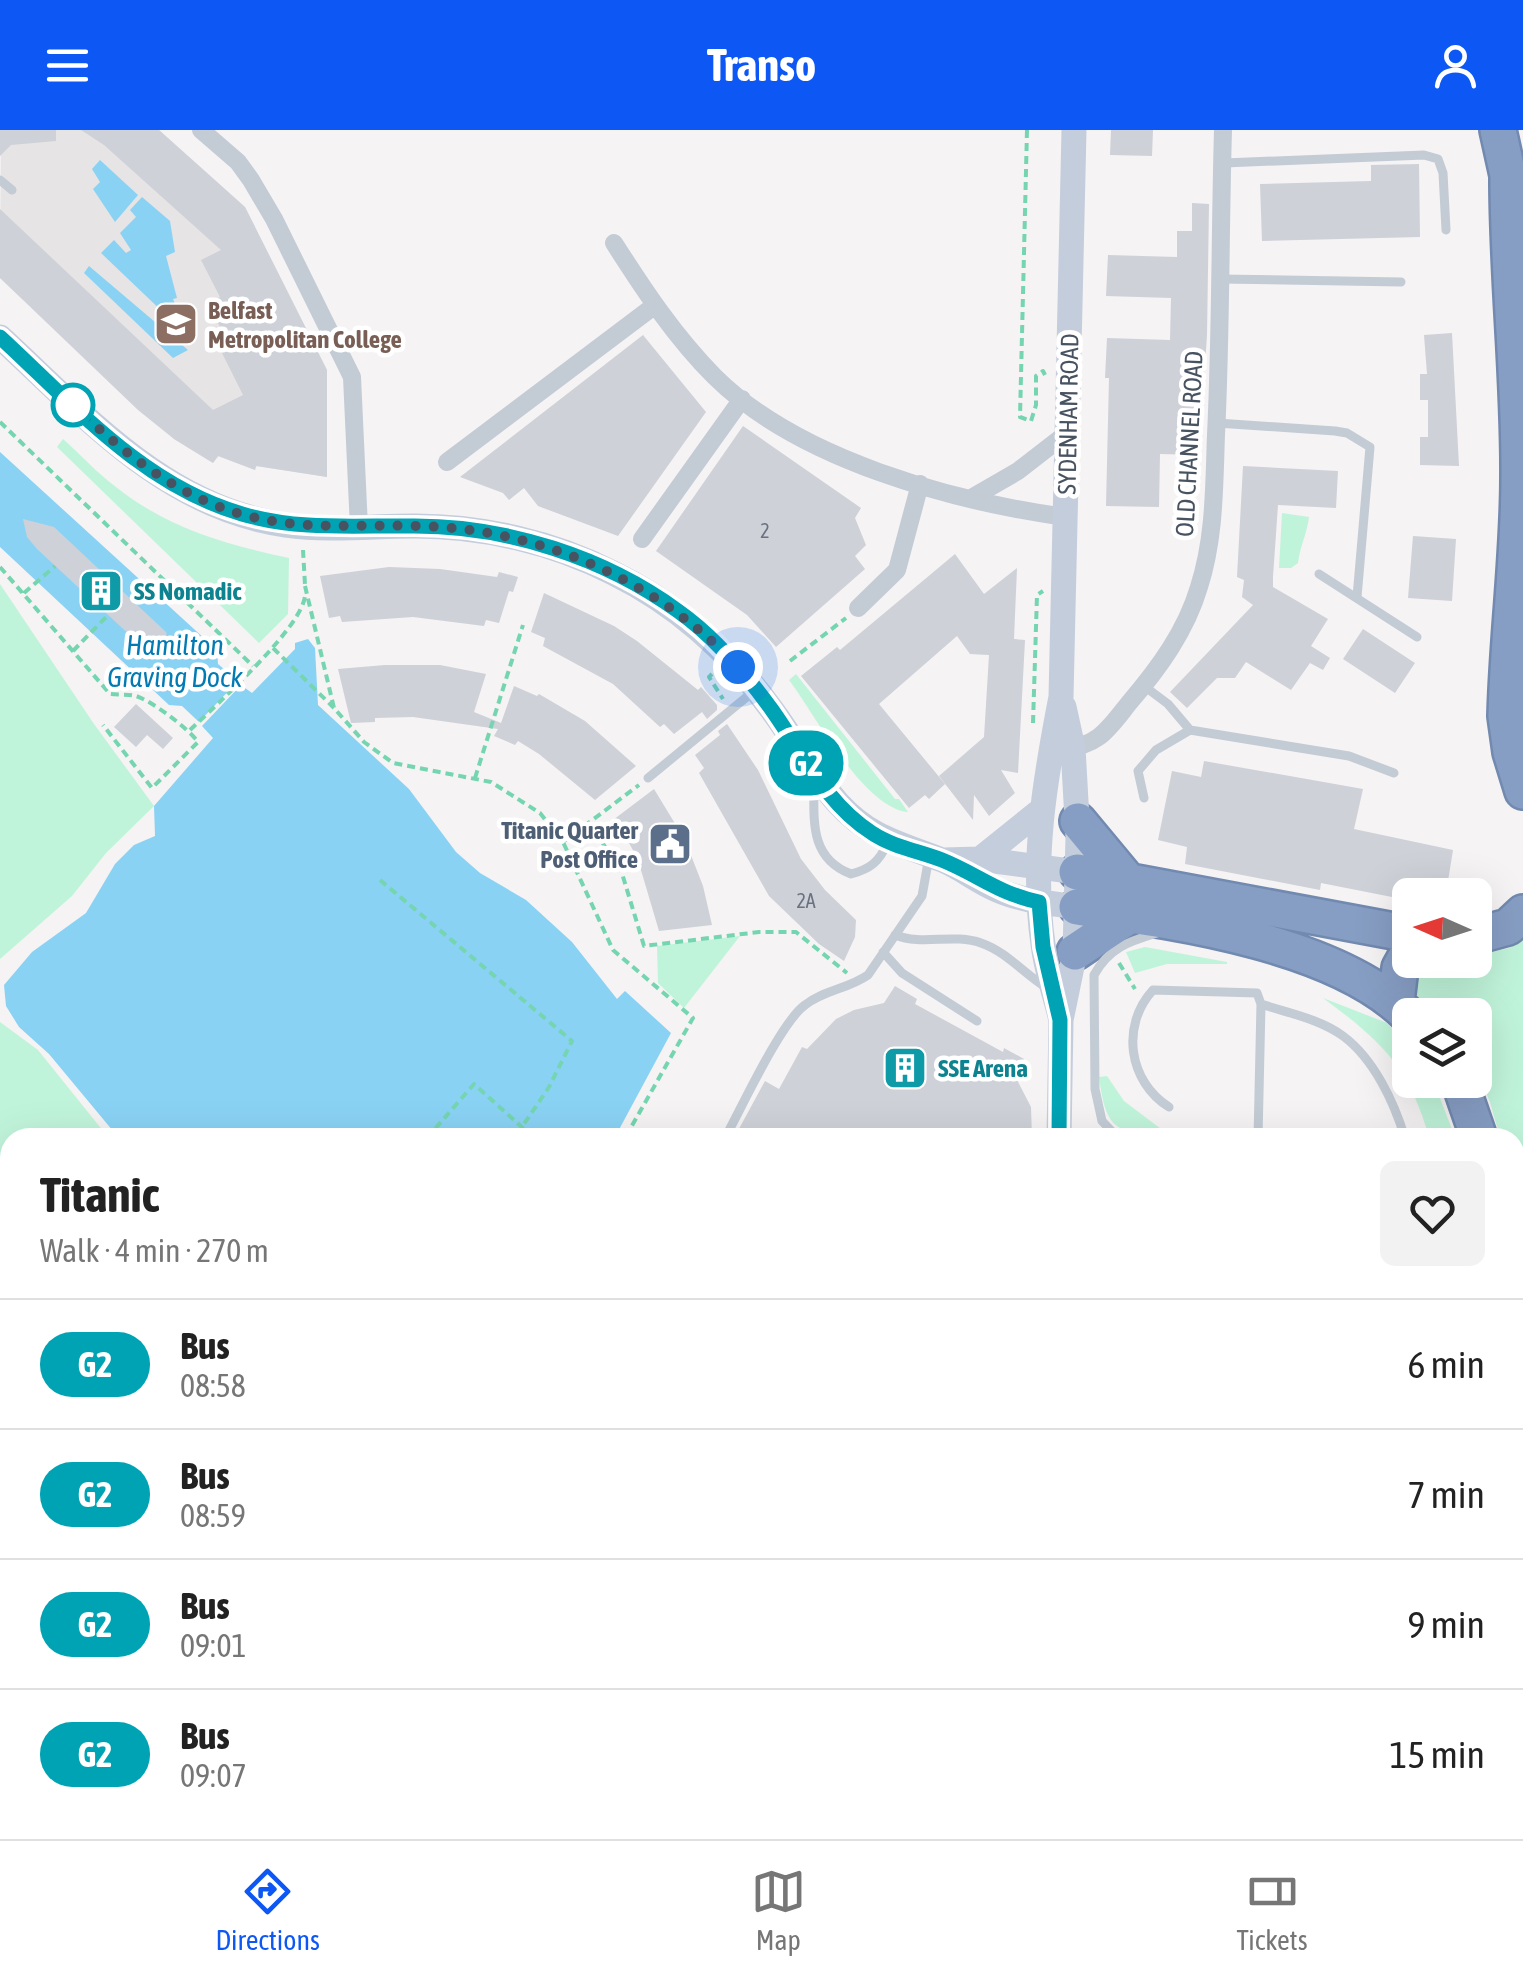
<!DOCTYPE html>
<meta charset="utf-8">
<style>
:root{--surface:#fff;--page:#f2f2f2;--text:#222;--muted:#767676;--line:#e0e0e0;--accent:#0d58f4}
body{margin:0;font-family:"Asap Condensed",sans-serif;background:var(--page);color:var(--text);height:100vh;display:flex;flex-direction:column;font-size:38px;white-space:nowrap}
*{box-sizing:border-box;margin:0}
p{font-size:32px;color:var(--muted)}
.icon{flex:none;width:55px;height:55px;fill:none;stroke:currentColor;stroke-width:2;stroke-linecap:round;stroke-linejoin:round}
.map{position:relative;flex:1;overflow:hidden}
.panel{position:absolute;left:0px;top:998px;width:1525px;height:712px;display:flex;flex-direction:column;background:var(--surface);border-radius:30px 30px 0 0;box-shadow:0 10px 40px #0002}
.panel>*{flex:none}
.badge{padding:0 20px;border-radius:32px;font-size:35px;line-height:65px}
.needle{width:65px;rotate:273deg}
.fabs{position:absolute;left:1392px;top:748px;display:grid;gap:20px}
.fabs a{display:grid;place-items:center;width:100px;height:100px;border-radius:15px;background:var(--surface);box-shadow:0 10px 40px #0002;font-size:50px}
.you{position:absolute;width:50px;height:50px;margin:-25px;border:8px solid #fff;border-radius:50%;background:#1a73e8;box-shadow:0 0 0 15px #1a73e833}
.map>.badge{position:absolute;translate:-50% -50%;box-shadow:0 0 0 5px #fff}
.round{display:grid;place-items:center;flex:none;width:105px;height:105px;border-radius:15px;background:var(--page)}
.summary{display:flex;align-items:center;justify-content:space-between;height:170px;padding:0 40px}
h1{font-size:48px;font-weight:700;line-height:75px}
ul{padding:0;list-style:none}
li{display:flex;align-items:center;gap:30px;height:130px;padding:0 40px;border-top:2px solid var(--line)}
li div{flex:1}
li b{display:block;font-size:38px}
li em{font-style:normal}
li .badge{min-width:110px;font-weight:700;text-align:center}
header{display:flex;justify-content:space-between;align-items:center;height:130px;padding:0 40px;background:var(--accent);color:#fff;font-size:45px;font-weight:700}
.tab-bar{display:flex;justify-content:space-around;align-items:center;height:140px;border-top:2px solid var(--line);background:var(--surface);font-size:28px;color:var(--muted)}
.tab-bar a{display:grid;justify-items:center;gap:5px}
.tab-bar .selected{color:var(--accent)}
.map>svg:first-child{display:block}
.commercial{fill:#fefbee}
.education{fill:#e6e4e4}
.green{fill:#c0f4da}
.water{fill:#8ad2f4}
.building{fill:#ced1d8}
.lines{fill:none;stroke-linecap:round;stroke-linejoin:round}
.highway-casing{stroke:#7289b0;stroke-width:40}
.path{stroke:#74d5b0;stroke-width:4;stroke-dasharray:8 5;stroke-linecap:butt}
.lane{stroke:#c3cbd5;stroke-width:9}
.street{stroke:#c3cbd5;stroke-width:18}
.secondary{stroke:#c4cddc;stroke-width:25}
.highway{stroke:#879ec4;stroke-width:35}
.rail{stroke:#b4b7bd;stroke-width:5}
.line-casing{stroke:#fff;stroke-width:22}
.line{stroke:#00a3b4;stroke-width:15}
.walk{stroke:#485362;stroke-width:10;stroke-dasharray:0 18}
.stop-dot{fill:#fff;stroke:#00a3b4;stroke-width:5}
.labels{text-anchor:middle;stroke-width:9;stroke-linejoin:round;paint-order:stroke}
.number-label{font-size:20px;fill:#6a7280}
.education-label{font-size:25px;font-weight:bold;fill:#785e54;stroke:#fff;text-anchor:start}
.street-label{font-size:25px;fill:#485362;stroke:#fff}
.culture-label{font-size:25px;font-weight:bold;fill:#0d838f;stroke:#fff;text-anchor:start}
.service-label{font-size:25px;font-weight:bold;fill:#4e5e75;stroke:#fff;text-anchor:end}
.water-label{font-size:28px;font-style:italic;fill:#027ab3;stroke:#fff}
</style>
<header><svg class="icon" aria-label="menu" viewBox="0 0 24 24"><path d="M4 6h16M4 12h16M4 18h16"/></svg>Transo<svg class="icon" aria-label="person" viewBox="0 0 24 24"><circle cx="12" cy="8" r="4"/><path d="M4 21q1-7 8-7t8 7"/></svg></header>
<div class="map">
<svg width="1523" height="1709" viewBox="0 0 1523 1709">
<rect width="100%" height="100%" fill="#f5f3f3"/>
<path class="commercial" d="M 0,1548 L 10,1557 L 10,1700 L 176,1700 L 187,1709 L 0,1709 Z"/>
<path class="education" d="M 1,0 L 159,0 L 245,77 L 327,240 L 327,347 L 257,336 L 255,340 L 219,326 L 213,333 L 174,309 L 0,148 Z"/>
<path class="green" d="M 63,309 C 81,325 97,343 116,357 C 167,398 227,415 289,428 L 288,484 L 259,513 L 57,317 Z
M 1282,383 L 1309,387 C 1307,404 1300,416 1298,433 L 1291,438 L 1279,438 Z
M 0,454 L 94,594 L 154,676 L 106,723 L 72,766 L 0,829 Z
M 796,544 L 895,669 L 899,669 L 908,682 C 863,678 815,584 789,550 Z
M 740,806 L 684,878 L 658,853 L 657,816 Z
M 1523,810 L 1523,1088 L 1515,1097 L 1515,1008 L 1500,1007 L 1490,972 L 1475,937 L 1475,885 L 1431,885 L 1414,866 L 1417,831 L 1475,830 L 1475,826 L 1509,818 Z
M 1145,817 L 1227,832 L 1227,834 L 1167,834 L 1135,843 L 1126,822 Z
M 1323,868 L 1387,893 L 1410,917 L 1410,950 L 1433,950 L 1455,1007 L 1429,1007 C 1409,936 1380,910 1323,868 Z
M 0,892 L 38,920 L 108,1007 L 10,1008 L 10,1124 L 0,1115 Z
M 1107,946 L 1124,971 L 1169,1005 C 1118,1003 1106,1003 1099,947 Z
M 1523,1184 L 1523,1354 L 1515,1378 L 1515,1199 Z"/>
<path class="water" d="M 100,30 L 138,65 L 115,92 L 93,59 L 100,52 L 92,39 Z
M 142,67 L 170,91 L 175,122 L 166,126 L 177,168 L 173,169 L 175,174 L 167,178 L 171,184 L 167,186 L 101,123 L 114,110 L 126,123 L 131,120 L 120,103 L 136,87 L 130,80 Z
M 89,136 L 188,220 L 173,228 L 84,143 Z
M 0,322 L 217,520 L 218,534 L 238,551 L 199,592 L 182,576 L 169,575 L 0,417 Z
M 308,509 L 315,518 L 318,575 L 409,659 L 456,722 L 480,743 L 526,770 L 572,812 L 617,869 L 625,861 L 671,903 L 615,1007 L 118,1007 L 49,924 L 19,897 L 6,876 L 4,855 L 32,822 L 86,783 L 115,734 L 134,715 L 155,706 L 154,676 L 213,608 L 202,596 L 241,555 L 252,563 L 295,519 L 295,513 Z
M 0,1127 L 10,1134 L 10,1569 L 0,1560 Z
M 164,1700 L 874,1700 L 891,1709 L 174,1709 Z"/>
<path class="building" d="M 0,0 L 56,0 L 56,11 L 11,15 L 0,26 Z
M 81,0 L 159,0 L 245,77 L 327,240 L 327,347 L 256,336 L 255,340 L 218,326 L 213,333 L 174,309 L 138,280 L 0,148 L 0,79 L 213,280 L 243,265 L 219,217 L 227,211 L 208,173 L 220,167 L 201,130 L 221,120 L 104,15 Z
M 1111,0 L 1153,0 L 1152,26 L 1110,25 Z
M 1419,34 L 1420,107 L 1262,111 L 1260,54 L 1371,51 L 1371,35 Z
M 1192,73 L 1209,74 L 1207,205 L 1199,325 L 1160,324 L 1159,377 L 1106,376 L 1109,248 L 1105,248 L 1107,208 L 1170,210 L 1171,168 L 1106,166 L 1108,125 L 1177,127 L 1177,101 L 1192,101 Z
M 1452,203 L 1459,336 L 1420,335 L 1420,307 L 1428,307 L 1428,270 L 1420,270 L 1420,244 L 1427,244 L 1424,205 Z
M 643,205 L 706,282 L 618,406 L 538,376 L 524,358 L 509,370 L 503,363 L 460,347 Z
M 743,296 L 861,378 L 855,388 L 866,415 L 855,426 L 865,439 L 776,517 L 747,485 L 656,421 Z
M 1243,336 L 1338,341 L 1336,378 L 1278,375 L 1273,447 L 1273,457 L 1328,489 L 1311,516 L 1330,528 L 1323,540 L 1310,533 L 1291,560 L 1246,532 L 1235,548 L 1217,548 L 1187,578 L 1170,562 L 1253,475 L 1242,467 L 1244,450 L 1237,447 Z
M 23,389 L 54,397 L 166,502 L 168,513 L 161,523 L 148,522 L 37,419 L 27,407 Z
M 1413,406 L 1456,409 L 1452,471 L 1408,468 Z
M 955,424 L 984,464 L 1017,438 L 1014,509 L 1025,510 L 1018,643 L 1001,640 L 1015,663 L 989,686 L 974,665 L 973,690 L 939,646 L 984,607 L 989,525 L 970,524 L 957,506 L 879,574 L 945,654 L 929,669 L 925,665 L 909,678 L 801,546 L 837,517 L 840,520 Z
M 389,437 L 440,439 L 497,447 L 499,442 L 518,447 L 513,462 L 509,461 L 499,493 L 486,490 L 484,496 L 413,487 L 342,492 L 340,486 L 329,488 L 320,446 Z
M 544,463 L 614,496 L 637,511 L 698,560 L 701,557 L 717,575 L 717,580 L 707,589 L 702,582 L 674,604 L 664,594 L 660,597 L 613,554 L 543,516 L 545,508 L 531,502 Z
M 1363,499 L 1415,533 L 1395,563 L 1343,529 Z
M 385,535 L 440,535 L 486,544 L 474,582 L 501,593 L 514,556 L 537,566 L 539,564 L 585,591 L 636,636 L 595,670 L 539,624 L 518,611 L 515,615 L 494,606 L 498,599 L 413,587 L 375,588 L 375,592 L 351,593 L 338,539 Z
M 136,574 L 173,608 L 163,619 L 147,605 L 136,617 L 114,597 Z
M 727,594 L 758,640 L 801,729 L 825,760 L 856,790 L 855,807 L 844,831 L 819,814 L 769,766 L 699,643 L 704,638 L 695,625 L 720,605 L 718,601 Z
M 1204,631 L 1363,659 L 1354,699 L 1453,720 L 1448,751 L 1402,769 L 1321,753 L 1320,760 L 1185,734 L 1187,717 L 1158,710 L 1172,641 L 1201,647 Z
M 654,659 L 685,710 L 703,756 L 712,795 L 659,801 L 638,730 L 627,709 L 621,712 L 609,693 Z
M 895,856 L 917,869 L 915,874 L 1003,922 L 1004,918 L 1024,929 L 1015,946 L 1031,977 L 1032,1008 L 734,1008 L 765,951 L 779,959 L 802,917 L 807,919 L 836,889 L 854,880 L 884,873 Z"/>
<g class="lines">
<defs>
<path id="highway" d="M 1498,0 L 1513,68
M 1508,49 C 1508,149 1520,248 1519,348 C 1519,428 1508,506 1506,586 L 1511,622 L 1523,661
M 1078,691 L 1127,750
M 1077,742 L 1410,804
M 1077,777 C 1176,791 1338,813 1410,887
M 1475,806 L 1508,797 L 1523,783
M 1075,822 L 1129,786
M 1396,872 L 1400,838 L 1410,820
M 1459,950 L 1479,1008
M 1515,1149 L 1523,1133
M 1515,1433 L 1523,1411
M 1515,1510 L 1523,1490
M 1515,1617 L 1523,1606
M 1353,1709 L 1357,1700
M 1381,1709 L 1387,1700
M 1415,1709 L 1420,1700
M 1449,1709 L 1455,1700"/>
</defs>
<use href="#highway" class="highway-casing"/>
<path class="path" d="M 1027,0 L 1020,287 L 1031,291 L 1036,275 L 1036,246 L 1043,241 L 1045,245
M 0,292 L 253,536
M 303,420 L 305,455
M 0,437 L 110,564 C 118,565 128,564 136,566 C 152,571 189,599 198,612 L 152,658 L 103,595
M 305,456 L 334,578 L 364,612 L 393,633 L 491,652 L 540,683 L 563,712 L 613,820 L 693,888 L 625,1008
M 24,463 L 55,436
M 273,518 L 334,578
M 73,521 L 108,485
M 790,531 L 846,488
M 712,544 L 709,547 L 723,569
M 1033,593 L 1037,465 L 1043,461
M 190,600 C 216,575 304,496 305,465
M 475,648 L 523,495
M 588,692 L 621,740 L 644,816 L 759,802 L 796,802 L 847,843
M 563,712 L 639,655
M 380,750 L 572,911 L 549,957 L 522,997
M 1119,833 L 1135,859
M 427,1008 L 474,954 L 534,1008
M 0,1571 L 10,1580
M 152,1700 L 163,1709
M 1003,1709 L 1007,1700"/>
<path class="lane" d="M 1224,33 L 1424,25 L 1438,29 L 1443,43 L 1446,100
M 0,50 L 12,60
M 1220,149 L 1401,152
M 1217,293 L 1335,301 L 1347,303 L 1370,317 L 1357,467
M 1319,444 L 1417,507
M 1144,556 L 1168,574 L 1190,600 L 1156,620 L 1138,641 L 1144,668
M 1190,600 L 1349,626 L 1394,643
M 648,648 L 754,561
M 814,652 C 814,690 809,728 851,744 C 870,739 879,732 887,714
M 895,805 C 923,816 953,803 981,813 C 1007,822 1024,844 1047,858
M 883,822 L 902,843 L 977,891
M 1169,977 C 1129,952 1120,896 1153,860 L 1257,863 L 1261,874 C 1288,883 1320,889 1343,906 C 1374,929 1394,972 1405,1008
M 725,1008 C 742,977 781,892 805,875 C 824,860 848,859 868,845 L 922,766 L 929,727
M 1118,1008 L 1102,991 L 1095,959 L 1094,845 C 1110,816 1131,811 1160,802
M 1258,1008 L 1261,874
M 0,1687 L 10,1695
M 16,1700 L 26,1709"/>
<path class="street" d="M 201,0 L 238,32 L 251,50 L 274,89 L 352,247 L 359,398
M 614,113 C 644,160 675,207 715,247 C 799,330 952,371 1065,387
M 447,332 L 654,176
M 973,367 L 1018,341 L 1067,303
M 642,409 L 742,269
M 858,478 L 897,440 L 920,354
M 1064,618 C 1098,617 1109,598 1129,573 C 1159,538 1186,501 1199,457 C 1215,407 1214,356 1216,305 C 1221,204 1220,102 1223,0
M 888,1700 L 905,1709"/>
<path class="secondary" d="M 0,207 C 85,285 165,378 286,395 C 329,401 372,396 415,396 C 482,396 553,412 613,443 C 678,475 729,521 772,580 C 795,611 812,644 838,673 C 870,708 899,713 942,730 C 961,738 977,751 995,759 C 1021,771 1049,773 1077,777
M 980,729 L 1041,680
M 943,730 L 980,729 L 1077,742
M 1061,890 C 1055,865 1046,840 1043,814 C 1031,731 1045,649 1061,567 L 1074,0
M 1059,1008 L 1061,890 L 1075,822 L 1078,707 L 1073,618 L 1064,577
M 1156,1700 L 1163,1709
M 1264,1700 L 1272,1709
M 1202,1709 L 1211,1700"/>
<use href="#highway" class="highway"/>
<path class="rail" d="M 1512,1709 L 1523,1698"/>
</g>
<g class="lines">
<defs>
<path id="line" d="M 0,207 C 74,275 142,355 242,384 C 300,401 356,395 415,396 C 507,396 604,427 678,481 C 715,507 746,544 772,580 C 802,622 826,674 872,703 C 893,717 919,721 942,730 C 979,745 997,763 1039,772 L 1043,817 L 1060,890 L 1059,1008"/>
</defs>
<use href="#line" class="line-casing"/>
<use href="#line" class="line"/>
<path class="walk" d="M 73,275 C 124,323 176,366 244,385 C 303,401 359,394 419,396 C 539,399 656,449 738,537"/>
</g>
<defs>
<symbol id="university-square" viewBox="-11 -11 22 22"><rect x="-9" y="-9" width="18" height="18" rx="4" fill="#8d6e63" stroke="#fff"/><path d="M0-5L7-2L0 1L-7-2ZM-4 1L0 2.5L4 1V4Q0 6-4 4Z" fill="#fff"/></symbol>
<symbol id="building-square" viewBox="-11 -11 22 22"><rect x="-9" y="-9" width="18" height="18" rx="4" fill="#0f9aa8" stroke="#fff"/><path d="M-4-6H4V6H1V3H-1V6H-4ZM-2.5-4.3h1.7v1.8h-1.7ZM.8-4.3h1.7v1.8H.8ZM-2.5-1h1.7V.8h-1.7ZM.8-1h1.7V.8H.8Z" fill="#fff"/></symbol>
<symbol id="civic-square" viewBox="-11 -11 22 22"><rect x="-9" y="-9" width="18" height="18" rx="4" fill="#5c6f8a" stroke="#fff"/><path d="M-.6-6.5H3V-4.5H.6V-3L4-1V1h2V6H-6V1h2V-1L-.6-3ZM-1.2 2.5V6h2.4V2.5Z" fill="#fff"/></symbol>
</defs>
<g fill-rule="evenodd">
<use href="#university-square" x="151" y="169" width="50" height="50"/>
<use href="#building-square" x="76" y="436" width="50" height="50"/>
<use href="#civic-square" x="645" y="689" width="50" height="50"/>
<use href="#building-square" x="880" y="913" width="50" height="50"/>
</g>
<circle class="stop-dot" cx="73" cy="275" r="20"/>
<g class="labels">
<g class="number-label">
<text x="765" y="408">2</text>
<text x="806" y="778">2A</text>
</g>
<g class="education-label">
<text x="208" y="189">Belfast<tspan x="208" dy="29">Metropolitan College</tspan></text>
</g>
<g class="street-label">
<text transform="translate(1068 284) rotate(-89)" y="9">SYDENHAM ROAD</text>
<text transform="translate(1189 314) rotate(-87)" y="9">OLD CHANNEL ROAD</text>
</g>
<g class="culture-label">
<text x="134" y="470">SS Nomadic</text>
<text x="938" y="947">SSE Arena</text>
</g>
<g class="service-label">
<text x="638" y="709">Titanic Quarter<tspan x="638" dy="29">Post Office</tspan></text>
</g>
<g class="water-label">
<text x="175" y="525">Hamilton<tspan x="175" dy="32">Graving Dock</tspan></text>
</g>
</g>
</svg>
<div class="fabs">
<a><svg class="needle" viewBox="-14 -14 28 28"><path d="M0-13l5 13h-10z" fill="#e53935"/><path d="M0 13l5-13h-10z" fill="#767676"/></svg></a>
<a><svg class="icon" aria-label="layers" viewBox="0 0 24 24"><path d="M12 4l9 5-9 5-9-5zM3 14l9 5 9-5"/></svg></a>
</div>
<div class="you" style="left:738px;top:537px"></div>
<b class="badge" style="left:806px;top:633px;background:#00a3b4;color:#fff">G2</b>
<section class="panel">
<div class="summary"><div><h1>Titanic</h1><p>Walk · 4 min · 270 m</p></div><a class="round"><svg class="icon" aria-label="heart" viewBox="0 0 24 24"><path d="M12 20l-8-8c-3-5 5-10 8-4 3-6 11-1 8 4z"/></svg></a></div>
<ul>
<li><span class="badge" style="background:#00a3b4;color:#fff">G2</span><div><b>Bus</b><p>08:58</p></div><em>6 min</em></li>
<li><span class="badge" style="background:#00a3b4;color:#fff">G2</span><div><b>Bus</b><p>08:59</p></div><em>7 min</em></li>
<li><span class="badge" style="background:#00a3b4;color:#fff">G2</span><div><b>Bus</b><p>09:01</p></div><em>9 min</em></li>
<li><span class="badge" style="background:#00a3b4;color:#fff">G2</span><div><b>Bus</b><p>09:07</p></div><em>15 min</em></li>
</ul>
</section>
</div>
<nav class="tab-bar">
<a class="selected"><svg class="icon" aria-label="directions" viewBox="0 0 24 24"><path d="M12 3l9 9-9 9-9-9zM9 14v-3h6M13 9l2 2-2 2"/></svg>Directions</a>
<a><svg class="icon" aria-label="map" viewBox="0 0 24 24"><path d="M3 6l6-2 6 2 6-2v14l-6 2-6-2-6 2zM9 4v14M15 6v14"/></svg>Map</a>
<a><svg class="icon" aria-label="tickets" viewBox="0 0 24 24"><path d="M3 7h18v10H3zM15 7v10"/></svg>Tickets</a>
</nav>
